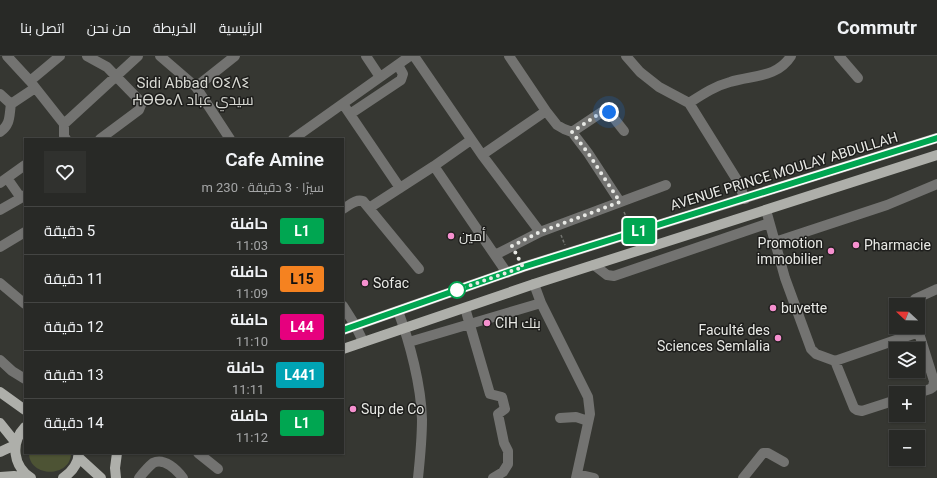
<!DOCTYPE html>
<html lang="ar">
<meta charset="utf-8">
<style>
:root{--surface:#282926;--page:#30312e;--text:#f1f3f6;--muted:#a5a6a7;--line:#444543}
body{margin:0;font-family:Roboto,Cairo,"Noto Sans Tifinagh",sans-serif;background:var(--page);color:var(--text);direction:rtl;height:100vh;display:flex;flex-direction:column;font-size:15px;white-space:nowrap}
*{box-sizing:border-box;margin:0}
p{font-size:13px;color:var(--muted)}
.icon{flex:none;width:22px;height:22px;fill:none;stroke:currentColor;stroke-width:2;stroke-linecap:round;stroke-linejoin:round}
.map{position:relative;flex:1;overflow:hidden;direction:ltr}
.side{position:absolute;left:24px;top:82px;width:320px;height:316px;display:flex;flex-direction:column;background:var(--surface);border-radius:0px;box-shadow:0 1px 3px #0004,0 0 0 1px var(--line);direction:rtl}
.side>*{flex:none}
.badge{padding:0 8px;border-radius:3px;font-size:14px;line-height:26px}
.needle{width:26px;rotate:292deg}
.fabs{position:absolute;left:889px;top:242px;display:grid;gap:8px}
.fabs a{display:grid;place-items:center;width:36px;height:36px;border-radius:0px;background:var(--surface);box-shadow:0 1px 3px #0004,0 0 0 1px var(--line);font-size:20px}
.you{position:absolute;width:20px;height:20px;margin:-10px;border:3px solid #fff;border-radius:50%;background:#1a73e8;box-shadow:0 0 0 6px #1a73e833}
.map>.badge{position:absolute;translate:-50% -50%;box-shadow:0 0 0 2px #fff}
.round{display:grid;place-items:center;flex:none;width:42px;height:42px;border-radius:0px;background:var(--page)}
.headline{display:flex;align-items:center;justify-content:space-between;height:68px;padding:0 20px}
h1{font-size:19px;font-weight:600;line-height:30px}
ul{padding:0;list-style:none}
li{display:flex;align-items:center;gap:12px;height:48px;padding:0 20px;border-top:1px solid var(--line)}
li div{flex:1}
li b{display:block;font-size:15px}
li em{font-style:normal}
li .badge{min-width:44px;font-weight:700;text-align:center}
header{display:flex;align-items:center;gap:24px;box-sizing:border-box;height:56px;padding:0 20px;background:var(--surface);border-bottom:1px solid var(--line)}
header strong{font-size:19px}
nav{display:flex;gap:22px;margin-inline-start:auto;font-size:14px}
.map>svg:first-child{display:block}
.green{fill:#4d5334}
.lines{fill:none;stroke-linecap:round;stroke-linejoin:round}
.path{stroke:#737470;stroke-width:1.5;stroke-dasharray:3 2;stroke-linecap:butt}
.minor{stroke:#737371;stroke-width:10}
.major{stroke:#aeafaa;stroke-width:10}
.line-casing{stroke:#fff;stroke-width:9}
.line{stroke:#00a651;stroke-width:6}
.walk{stroke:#e8e9e5;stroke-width:4;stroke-dasharray:0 7.2}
.poi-dot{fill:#f690cf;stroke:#1e1e1c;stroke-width:1.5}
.stop-dot{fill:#fff;stroke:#00a651;stroke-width:2}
.labels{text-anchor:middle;stroke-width:3;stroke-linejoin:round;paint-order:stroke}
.street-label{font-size:14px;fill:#e8e9e5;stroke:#1e1e1c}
.poi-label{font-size:14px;fill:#e8e9e5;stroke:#1e1e1c;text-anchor:start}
.neighbourhood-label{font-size:15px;fill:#d7d8d2;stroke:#1e1e1c}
</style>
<header>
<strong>Commutr</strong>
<nav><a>الرئيسية</a><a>الخريطة</a><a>من نحن</a><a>اتصل بنا</a></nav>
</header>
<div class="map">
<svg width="937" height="422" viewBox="0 0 937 422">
<rect width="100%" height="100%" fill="#363732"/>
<path class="green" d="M 29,397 L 71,397 C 71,422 29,422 29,397 Z"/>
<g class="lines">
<path class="path" d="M 624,156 L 629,167
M 561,179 L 565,189"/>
<path class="minor" d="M 7,0 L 30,25 L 64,68 L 64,80 L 66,83
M 87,0 L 107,11 L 140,45 L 141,49 L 139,54 L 100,83
M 160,0 L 196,31 L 230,83
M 366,0 L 380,21
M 414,0 L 482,99 L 540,176
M 509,0 L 546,55 L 557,69 L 564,73 L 572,76 L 588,97 L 620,146
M 626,0 L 640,16 L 659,31 L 689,47 L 737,124 L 745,143
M 839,0 L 858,22
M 30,25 L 60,0
M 196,31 L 235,0
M 0,38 L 11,48 C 9,60 11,68 0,76
M 689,47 C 703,38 715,30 730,26 C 753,19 777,22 791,0
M 11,48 L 35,32
M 343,48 L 400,132
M 350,58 L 401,24 L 403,18 L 398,9
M 64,68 L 138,0
M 572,76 L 602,56 L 606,54 L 609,56 L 624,75
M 293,83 L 410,0
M 482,99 L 546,55
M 434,110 L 507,217
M 7,122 L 21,142 L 25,139
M 0,127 L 25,109
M 369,152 L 434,110 L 471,84
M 343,153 C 350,149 355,143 363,145 L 419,213
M 0,154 L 21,142
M 766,154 L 785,222 L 811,293 L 816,298 L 835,305 L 919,276
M 775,186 L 887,149 L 937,128
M 0,191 L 25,176
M 495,199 L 540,176 L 666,129
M 594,209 L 607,219 L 614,220 L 769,167
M 0,227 L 25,248
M 534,228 L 541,247 L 588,341 L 590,358 L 576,422
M 912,249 L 915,243 L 937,233
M 343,250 L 355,269 L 363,285
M 465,252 L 490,338 L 502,341 L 505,353 L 498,358 L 504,387 L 508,395 L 508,408 L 503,416 L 493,422
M 398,255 C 410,287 421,329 422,363 C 422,383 420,403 418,422
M 917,271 L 934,325 L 933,331 L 930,333 L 918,337
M 409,286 L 541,247
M 0,304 L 12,315 L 25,323
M 835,305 L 854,352 L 857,354 L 862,355 L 896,344
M 560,362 L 576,361 L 588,365
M 198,397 L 218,413
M 577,418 L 594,422
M 139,422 C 143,417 148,411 153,407 C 164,401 177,414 183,422
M 743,422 L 763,397 L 768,397 L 784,406"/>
<path class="major" d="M 343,274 L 523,211 L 937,82
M 343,293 L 534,228 L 937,99
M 0,336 L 25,354
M 0,367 L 16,387
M 25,371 C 10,387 13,410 31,422
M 0,396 L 15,389
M 78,401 L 101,422
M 0,421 L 14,420 L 30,422
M 63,422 C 72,416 78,408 79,397
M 116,422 L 115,412 L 117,397"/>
</g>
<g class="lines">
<defs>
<path id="line" d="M 343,274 L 523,211 L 937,82"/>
</defs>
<use href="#line" class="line-casing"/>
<use href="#line" class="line"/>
<path class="walk" d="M 457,234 L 523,211 L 512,190 L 540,176 L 620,146 L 588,97 L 572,76 L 602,56 L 606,54 L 609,56"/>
</g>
<g class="poi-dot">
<circle cx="451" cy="180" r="4"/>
<circle cx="856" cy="189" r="4"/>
<circle cx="831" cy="195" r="4"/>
<circle cx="365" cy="227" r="4"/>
<circle cx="773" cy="252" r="4"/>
<circle cx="487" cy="267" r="4"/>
<circle cx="778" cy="282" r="4"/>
<circle cx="353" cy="353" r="4"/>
</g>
<circle class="stop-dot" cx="457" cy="234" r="8"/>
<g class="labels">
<g class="street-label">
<text transform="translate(784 115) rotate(-17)" y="5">AVENUE PRINCE MOULAY ABDULLAH</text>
</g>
<g class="poi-label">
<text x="459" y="185">أمين</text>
<text x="823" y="192" text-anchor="end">Promotion<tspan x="823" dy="16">immobilier</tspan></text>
<text x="864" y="194">Pharmacie</text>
<text x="373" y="232">Sofac</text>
<text x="781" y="257">buvette</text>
<text x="495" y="272">CIH بنك</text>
<text x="770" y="279" text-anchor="end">Faculté des<tspan x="770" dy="16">Sciences Semlalia</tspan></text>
<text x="361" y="358">Sup de Co</text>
</g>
<g class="neighbourhood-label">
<text x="193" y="32">Sidi Abbad ⵙⵉⴷⵉ<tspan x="193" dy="17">ⵄⴱⴱⴰⴷ سيدي عباد</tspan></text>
</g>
</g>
</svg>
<div class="fabs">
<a><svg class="needle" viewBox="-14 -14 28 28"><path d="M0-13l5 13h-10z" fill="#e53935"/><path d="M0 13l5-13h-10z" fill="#a5a6a7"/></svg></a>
<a><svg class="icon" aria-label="layers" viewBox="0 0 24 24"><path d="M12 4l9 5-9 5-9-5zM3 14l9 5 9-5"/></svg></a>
<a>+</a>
<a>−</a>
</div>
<div class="you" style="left:609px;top:56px"></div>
<b class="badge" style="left:639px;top:175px;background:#00a651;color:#fff">L1</b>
<section class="side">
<div class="headline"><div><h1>Cafe Amine</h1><p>سيرًا · 3 دقيقة · 230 m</p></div><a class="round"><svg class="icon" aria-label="heart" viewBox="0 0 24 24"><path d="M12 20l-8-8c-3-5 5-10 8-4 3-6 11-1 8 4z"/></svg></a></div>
<ul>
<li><span class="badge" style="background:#00a651;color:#fff">L1</span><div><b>حافلة</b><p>11:03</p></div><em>5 دقيقة</em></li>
<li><span class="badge" style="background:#f58220;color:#111">L15</span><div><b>حافلة</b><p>11:09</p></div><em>11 دقيقة</em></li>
<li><span class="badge" style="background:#e6007e;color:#fff">L44</span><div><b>حافلة</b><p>11:10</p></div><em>12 دقيقة</em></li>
<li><span class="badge" style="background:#00a3b4;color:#fff">L441</span><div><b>حافلة</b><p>11:11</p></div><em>13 دقيقة</em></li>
<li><span class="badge" style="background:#00a651;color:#fff">L1</span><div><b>حافلة</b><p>11:12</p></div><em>14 دقيقة</em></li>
</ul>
</section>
</div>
